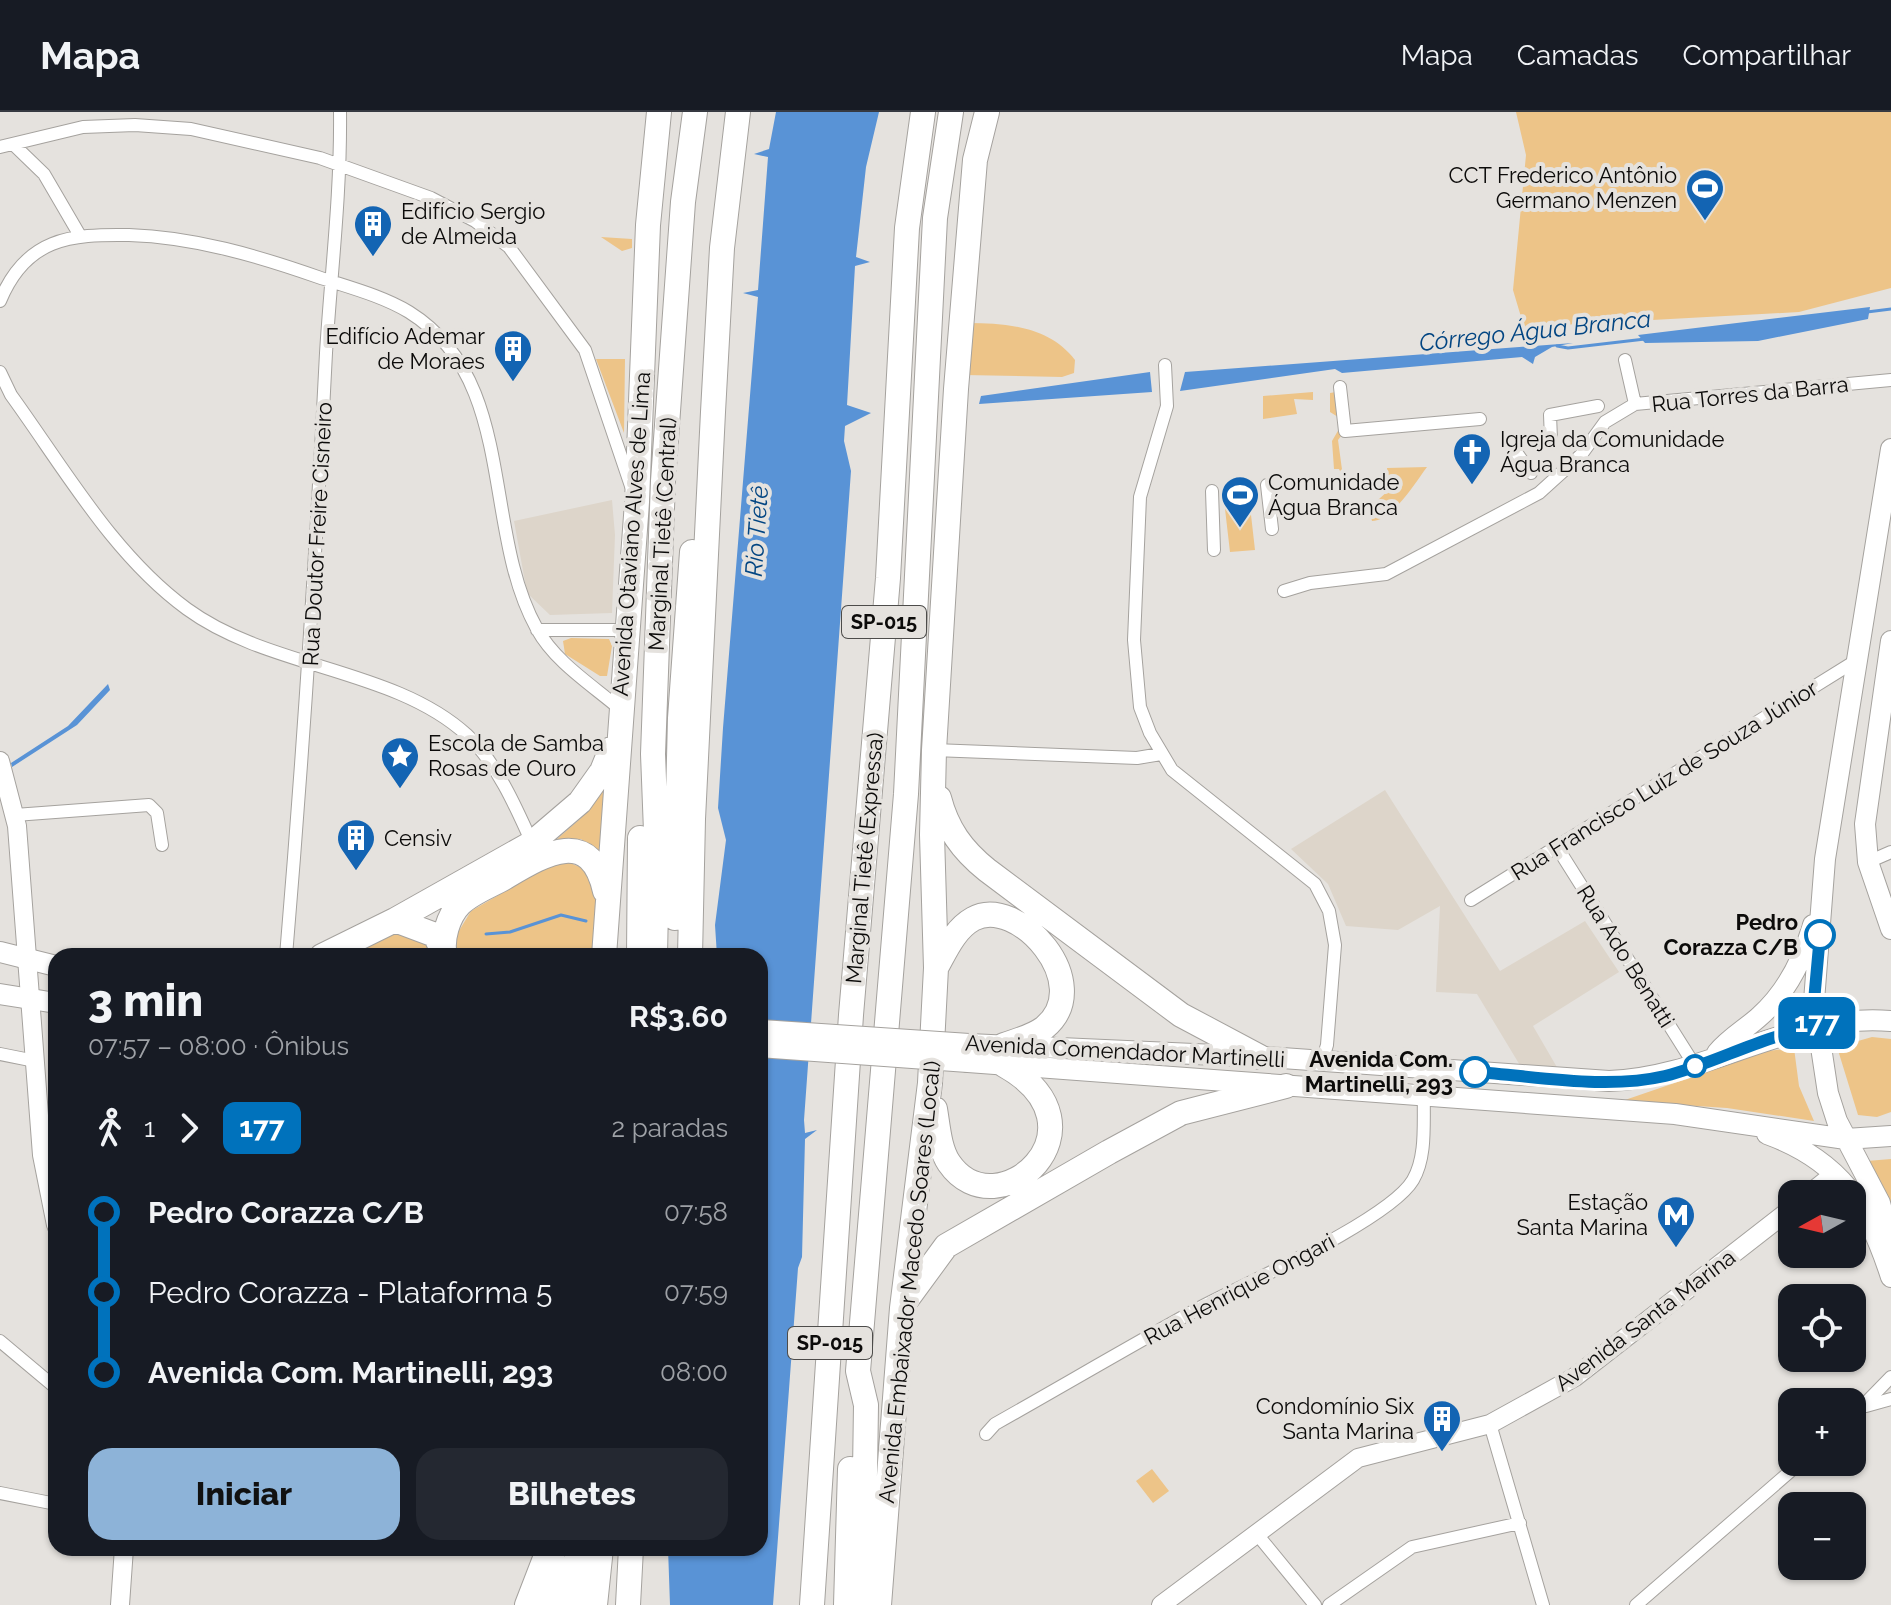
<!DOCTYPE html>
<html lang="pt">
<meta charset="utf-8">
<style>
:root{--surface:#171b24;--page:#242831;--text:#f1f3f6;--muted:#9ea1a6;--line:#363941;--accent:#8db3d8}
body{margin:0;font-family:Raleway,sans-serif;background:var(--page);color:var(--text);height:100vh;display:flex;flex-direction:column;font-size:30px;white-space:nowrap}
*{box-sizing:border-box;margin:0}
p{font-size:26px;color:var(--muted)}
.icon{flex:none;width:44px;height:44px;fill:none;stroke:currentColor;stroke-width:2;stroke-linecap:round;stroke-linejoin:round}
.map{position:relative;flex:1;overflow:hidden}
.panel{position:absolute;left:48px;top:836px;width:720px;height:608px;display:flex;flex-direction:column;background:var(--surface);border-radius:24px;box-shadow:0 2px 6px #0004}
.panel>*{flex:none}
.badge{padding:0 16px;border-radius:12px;font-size:28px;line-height:52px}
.needle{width:52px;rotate:262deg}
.controls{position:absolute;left:1778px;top:1068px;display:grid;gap:16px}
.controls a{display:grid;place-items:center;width:88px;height:88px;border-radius:16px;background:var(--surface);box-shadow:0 2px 6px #0004;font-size:40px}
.map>.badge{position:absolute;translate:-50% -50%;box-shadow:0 0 0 4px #fff}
.legs{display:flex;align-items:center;gap:12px;height:88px;padding:0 40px;font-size:26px}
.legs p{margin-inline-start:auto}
.headline{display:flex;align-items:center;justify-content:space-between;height:136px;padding:0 40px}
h1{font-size:44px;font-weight:800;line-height:60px}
.primary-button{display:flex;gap:16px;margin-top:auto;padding:16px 40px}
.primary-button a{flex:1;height:92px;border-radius:24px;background:var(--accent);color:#111;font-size:32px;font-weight:800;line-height:92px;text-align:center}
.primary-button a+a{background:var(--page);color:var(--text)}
ul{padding:0 40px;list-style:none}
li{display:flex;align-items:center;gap:28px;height:80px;font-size:30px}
li i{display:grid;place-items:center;width:12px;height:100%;margin:0 10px;background:currentColor}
li i::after{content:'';width:20px;height:20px;margin:-10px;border:6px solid;border-radius:50%;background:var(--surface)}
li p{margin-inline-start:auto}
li:first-child i{background:linear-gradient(#0000 50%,currentColor 0)}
li:last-child i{background:linear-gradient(currentColor 50%,#0000 0)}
header{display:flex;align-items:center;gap:48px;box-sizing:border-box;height:112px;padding:0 40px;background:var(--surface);border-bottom:2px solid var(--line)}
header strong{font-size:38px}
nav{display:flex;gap:44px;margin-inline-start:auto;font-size:28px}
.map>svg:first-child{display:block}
.built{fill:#ddd5ca}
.green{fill:#edc488}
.water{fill:#5993d6}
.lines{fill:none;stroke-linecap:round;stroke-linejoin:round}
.stream{stroke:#5993d6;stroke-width:3}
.street-casing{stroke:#a5a29e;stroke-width:14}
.secondary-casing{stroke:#a5a29e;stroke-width:20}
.primary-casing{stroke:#a5a29e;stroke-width:22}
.highway-casing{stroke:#a5a29e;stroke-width:26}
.street{stroke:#fff;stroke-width:12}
.secondary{stroke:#fff;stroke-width:18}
.primary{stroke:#fff;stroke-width:20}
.highway{stroke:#fff;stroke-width:24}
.primary-bridge-casing{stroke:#a5a29e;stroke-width:22;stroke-linecap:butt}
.primary-bridge{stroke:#fff;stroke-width:20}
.line-1-casing{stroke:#fff;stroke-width:18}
.line-1{stroke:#0072bc;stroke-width:12}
.stop-1-dot{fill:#fff;stroke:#0072bc;stroke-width:4}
.labels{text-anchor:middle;stroke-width:8;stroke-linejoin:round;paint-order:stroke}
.shield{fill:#e5e2de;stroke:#4d4c4a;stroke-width:2}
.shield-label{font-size:20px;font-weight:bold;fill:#0c0b0a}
.poi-label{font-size:22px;fill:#0c0b0a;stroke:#e5e2de;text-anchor:start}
.street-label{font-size:22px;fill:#0c0b0a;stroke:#e5e2de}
.stop-label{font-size:22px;font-weight:bold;fill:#0c0b0a;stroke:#e5e2de;text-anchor:end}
.water-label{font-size:24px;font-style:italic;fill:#024582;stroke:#e5e2de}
</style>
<header>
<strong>Mapa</strong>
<nav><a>Mapa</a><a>Camadas</a><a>Compartilhar</a></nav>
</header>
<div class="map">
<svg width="1891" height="1493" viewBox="0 0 1891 1493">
<rect width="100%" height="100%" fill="#e5e2de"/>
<path class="built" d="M 612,388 L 615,423 L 612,501 L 550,503 L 527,481 L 514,409 Z
M 1385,678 L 1500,859 L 1585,809 L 1619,860 L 1533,914 L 1558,957 L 1521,955 L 1477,882 L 1436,880 L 1440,794 L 1398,818 L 1346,814 L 1328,772 L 1291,737 Z"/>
<path class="green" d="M 1516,0 L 1891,0 L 1891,176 L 1799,200 L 1524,215 L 1513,178 L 1526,43 Z
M 601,125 L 632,127 L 632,136 L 622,139 Z
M 969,211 C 1007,211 1050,215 1075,248 L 1074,261 L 1062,265 L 964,263 Z
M 596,247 L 625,247 L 624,321 Z
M 1313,280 L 1313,288 L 1294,287 L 1297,302 L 1263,307 L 1263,284 Z
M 1336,280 L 1344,320 L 1338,328 L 1343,365 L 1339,357 L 1334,357 L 1332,329 L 1339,317 L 1338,305 L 1330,300 L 1330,281 Z
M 1427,355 C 1415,371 1392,409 1372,409 L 1369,396 L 1389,378 L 1387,356 Z
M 1250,394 L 1255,438 L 1230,440 L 1225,397 Z
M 571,526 L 609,527 L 612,534 L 607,564 L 600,564 L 565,542 L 563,529 Z
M 605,674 L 601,742 L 581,727 L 559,731 L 557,727 L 580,707 Z
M 561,747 L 589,759 L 598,783 L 593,844 L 457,844 L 454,827 L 471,799 Z
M 398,816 L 427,833 L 432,844 L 345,844 Z
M 1872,925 L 1891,927 L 1891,1000 L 1877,1005 L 1858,1003 L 1837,935 Z
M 1794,936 L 1799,974 L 1814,1009 L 1727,996 L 1622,989 L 1768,939 Z
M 1891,1047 L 1891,1104 L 1867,1049 Z
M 1152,1357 L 1169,1379 L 1153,1391 L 1136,1369 Z"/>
<path class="water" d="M 776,0 L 879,0 L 866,55 L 856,145 L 870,150 L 855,154 L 847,293 L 871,301 L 845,314 L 844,329 L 851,359 L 804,1008 L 805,1021 L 817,1018 L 805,1027 L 802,1145 L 798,1156 L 773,1493 L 670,1493 L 668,1436 L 760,1436 L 760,844 L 717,844 L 715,813 L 726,728 L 718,696 L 723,616 L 758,185 L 743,181 L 758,178 L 768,45 L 754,42 L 769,37 Z
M 1870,195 L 1868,207 L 1758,229 L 1645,231 L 1638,223 Z
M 1573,231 L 1552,235 L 1535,245 L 1533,252 L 1522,245 L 1342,261 L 1335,257 L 1180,279 L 1185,260 Z
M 1150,260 L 1152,280 L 979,292 L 981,284 Z
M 108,572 L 110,578 L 77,613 L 12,655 L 11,651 L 68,614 Z"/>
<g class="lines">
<path class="stream" d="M 1867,200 L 1891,197
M 1557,234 L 1568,236 L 1645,227
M 486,822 L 510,820 L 561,803 L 586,809"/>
<defs>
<path id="street" d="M 14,33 L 44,62 L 79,122
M 0,35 L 83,15 L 135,13 L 191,17 L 320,46 L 431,86 L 475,109 L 509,135 L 585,238 L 631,374
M 0,189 C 26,126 70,122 129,123 C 194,125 258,144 318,165 C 348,175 383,184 409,200 C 518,268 481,417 537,517 C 555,550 592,573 620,597
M 1625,248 L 1635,292
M 1165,253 L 1167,294 L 1140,385 L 1134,528 L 1140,595 L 1150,621 L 1172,658 L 1315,772 L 1329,799 L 1335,833 L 1327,933 L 1322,949
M 0,260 L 11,283 C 64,356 113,443 187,497 C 269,557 394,556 467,623 C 496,650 516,695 532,731
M 1340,275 L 1345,319 L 1480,307
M 1551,327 L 1550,303 L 1598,294
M 1516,340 L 1531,361
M 1267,373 L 1272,417
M 1212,379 L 1214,438
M 1284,479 L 1310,471 L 1386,462 L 1539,381 L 1581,343 L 1605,310 L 1635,292 L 1891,268
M 537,518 L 628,518
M 934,638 L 1137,646 L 1161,642
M 15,703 L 149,693 L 157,701 L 162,733
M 1557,735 L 1695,954
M 1868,750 L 1891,740
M 1471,788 L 1857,548
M 286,844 C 303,643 316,442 326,241 C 331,161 341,81 340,0
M 0,942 L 35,949
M 0,1229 L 56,1276
M 1866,1294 L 1891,1287
M 1852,1305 L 1891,1265
M 1490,1312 L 1543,1493
M 986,1322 L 995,1312 C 1064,1273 1132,1233 1201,1195 C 1247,1171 1390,1107 1413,1068 C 1427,1044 1423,1010 1424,984
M 0,1381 L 56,1392
M 1256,1421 L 1315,1493
M 1329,1493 L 1412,1435 L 1520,1411
M 1636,1493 L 1801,1350"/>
<path id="secondary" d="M 0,649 L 17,714 L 42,1043 L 56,1113
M 1809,1082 L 1834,1062
M 120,1493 L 124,1436
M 1161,1493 L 1358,1346 L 1490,1312 L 1575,1265 L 1792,1096"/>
<path id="primary" d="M 1891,337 L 1825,747 L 1814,889 L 1828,981 L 1837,1009 L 1880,1091 L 1891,1132
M 1891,529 L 1865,712 L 1868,750 L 1891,817
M 0,840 L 56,854
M 0,882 L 56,891
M 969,932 L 1282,946 L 1609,969 C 1707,966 1791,900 1891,909
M 1717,941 C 1729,926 1746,917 1760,904 C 1787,880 1803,847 1813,813
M 968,950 L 1675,1002 L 1846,1027 L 1891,1024
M 1767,1022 C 1841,1049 1868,1093 1891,1165"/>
<path id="highway" d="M 939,686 C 947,717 962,738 987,758 L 1181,903 L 1260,945
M 675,806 L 680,606 L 692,440
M 395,808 L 435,823 L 443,840
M 322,844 L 395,808 L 532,731 L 580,690 L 602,659 L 611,637
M 445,844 C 441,828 448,804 460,792 C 471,781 490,774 504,766 C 543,743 590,713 605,779
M 604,844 L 637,390 L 648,113 L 659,0
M 639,844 L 640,726
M 655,844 L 657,745 L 653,642 L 663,369 L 683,90 L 695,0
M 690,844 L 693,707 L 713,300 L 722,136 L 738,0
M 936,856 C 946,838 955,817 973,807 C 1017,782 1098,872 1044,916 C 1032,925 1018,928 1004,933
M 935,997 C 938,1014 939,1036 949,1051 C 997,1121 1115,1015 1004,953
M 905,1190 L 946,1134 L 1109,1040 L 1181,1001 L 1286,974
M 527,1493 L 549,1436
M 549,1493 L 553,1446
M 572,1493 L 578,1436
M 595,1493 L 601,1436
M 628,1493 L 631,1436
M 812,1493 L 851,903 L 888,466 L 907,116 L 923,0
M 846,1493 L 850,1357
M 863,1493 L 866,1293 L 858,1259 L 906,682 L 935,106 L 951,0
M 879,1493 L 902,1196 L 930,971 L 936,856 L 932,723 L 934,638 L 956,277 L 975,48 L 987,0"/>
</defs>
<use href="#street" class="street-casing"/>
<use href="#secondary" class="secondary-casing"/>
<use href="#primary" class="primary-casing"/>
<use href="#highway" class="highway-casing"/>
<use href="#street" class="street"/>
<use href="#secondary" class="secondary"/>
<use href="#primary" class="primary"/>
<use href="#highway" class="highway"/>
<defs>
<path id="primary-bridge" d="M 760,918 L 969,932
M 760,935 L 968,950"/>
</defs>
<use href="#primary-bridge" class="primary-bridge-casing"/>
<use href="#primary-bridge" class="primary-bridge"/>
</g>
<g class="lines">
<defs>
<path id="line-1" d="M 1475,960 C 1536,964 1605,978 1665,964 C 1717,951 1763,923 1817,915 L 1814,889 L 1820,823"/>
</defs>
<use href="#line-1" class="line-1-casing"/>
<use href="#line-1" class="line-1"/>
</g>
<defs>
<symbol id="stadium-pin" viewBox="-11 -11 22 30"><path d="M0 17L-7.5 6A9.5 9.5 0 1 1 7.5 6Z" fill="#1364b3" stroke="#e5e2de"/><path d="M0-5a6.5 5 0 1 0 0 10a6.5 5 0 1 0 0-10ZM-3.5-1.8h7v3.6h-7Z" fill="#fff"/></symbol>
<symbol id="building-pin" viewBox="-11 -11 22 30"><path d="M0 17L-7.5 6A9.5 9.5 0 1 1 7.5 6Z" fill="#1364b3" stroke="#e5e2de"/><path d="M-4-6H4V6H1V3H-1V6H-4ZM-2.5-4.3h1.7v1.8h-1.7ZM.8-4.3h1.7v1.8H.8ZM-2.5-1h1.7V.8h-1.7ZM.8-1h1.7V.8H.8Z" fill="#fff"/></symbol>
<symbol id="church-pin" viewBox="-11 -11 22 30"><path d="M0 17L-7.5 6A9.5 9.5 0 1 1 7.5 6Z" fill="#1364b3" stroke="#e5e2de"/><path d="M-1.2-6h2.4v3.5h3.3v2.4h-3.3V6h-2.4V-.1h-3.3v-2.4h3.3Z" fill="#fff"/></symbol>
<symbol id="sight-pin" viewBox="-11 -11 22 30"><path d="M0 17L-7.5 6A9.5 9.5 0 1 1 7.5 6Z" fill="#1364b3" stroke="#e5e2de"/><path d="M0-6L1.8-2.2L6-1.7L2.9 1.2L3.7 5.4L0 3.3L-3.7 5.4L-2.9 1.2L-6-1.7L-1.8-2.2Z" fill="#fff"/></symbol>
<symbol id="metro-pin" viewBox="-11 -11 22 30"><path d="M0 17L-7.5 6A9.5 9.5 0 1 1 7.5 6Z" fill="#1364b3" stroke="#e5e2de"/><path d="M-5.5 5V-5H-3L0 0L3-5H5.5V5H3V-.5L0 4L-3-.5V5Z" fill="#fff"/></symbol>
</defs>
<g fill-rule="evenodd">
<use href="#stadium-pin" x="1683" y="54" width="44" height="60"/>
<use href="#building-pin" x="351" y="90" width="44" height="60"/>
<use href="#building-pin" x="491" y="215" width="44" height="60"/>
<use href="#church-pin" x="1450" y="318" width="44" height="60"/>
<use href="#stadium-pin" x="1218" y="361" width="44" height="60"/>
<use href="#sight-pin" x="378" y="622" width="44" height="60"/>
<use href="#building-pin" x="334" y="704" width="44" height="60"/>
<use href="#metro-pin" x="1654" y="1081" width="44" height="60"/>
<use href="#building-pin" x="1420" y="1285" width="44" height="60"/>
</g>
<g class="stop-1-dot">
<circle cx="1820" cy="823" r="14"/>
<circle cx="1695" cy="954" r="10"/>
<circle cx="1475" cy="960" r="14"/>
</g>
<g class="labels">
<g class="shield">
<rect x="842" y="494" width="84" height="32" rx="6"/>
<rect x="788" y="1215" width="84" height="32" rx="6"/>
</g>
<g class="shield-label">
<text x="884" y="517">SP-015</text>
<text x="830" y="1238">SP-015</text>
</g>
<g class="poi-label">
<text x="1677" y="71" text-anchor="end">CCT Frederico Antônio<tspan x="1677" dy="25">Germano Menzen</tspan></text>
<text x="401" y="107">Edifício Sergio<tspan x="401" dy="25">de Almeida</tspan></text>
<text x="485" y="232" text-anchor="end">Edifício Ademar<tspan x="485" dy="25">de Moraes</tspan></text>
<text x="1500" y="335">Igreja da Comunidade<tspan x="1500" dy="25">Água Branca</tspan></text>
<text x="1268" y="378">Comunidade<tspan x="1268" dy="25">Água Branca</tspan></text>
<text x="428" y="639">Escola de Samba<tspan x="428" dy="25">Rosas de Ouro</tspan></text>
<text x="384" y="734">Censiv</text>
<text x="1648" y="1098" text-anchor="end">Estação<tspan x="1648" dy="25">Santa Marina</tspan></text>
<text x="1414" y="1302" text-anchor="end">Condomínio Six<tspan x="1414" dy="25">Santa Marina</tspan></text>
</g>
<g class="street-label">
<text transform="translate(1750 282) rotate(-6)" y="8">Rua Torres da Barra</text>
<text transform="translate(317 422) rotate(-87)" y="8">Rua Doutor Freire Cisneiro</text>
<text transform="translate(631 422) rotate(-86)" y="8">Avenida Otaviano Alves de Lima</text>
<text transform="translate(662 422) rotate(-87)" y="8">Marginal Tietê (Central)</text>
<text transform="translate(1664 668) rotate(-32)" y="8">Rua Francisco Luíz de Souza Júnior</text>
<text transform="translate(864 746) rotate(-85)" y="8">Marginal Tietê (Expressa)</text>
<text transform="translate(1626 844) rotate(58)" y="8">Rua Ado Benatti</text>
<text transform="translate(1125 939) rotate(3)" y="8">Avenida Comendador Martinelli</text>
<text transform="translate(909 1170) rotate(-84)" y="8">Avenida Embaixador Macedo Soares (Local)</text>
<text transform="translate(1239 1177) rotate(-28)" y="8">Rua Henrique Ongari</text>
<text transform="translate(1645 1208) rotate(-37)" y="8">Avenida Santa Marina</text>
</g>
<g class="stop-label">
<text x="1798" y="818">Pedro<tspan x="1798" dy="25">Corazza C/B</tspan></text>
<text x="1453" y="955">Avenida Com.<tspan x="1453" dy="25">Martinelli, 293</tspan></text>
</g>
<g class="water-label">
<text transform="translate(1535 219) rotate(-6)" y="8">Córrego Água Branca</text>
<text transform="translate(757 419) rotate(-86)" y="8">Rio Tietê</text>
</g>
</g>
</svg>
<div class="controls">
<a><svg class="needle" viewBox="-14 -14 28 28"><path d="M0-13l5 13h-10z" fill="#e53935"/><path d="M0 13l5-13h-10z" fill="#9ea1a6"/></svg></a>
<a><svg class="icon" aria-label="locate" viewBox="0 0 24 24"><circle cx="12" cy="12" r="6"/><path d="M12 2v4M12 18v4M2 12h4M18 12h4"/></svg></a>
<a>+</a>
<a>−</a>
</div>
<b class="badge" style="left:1817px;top:911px;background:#0072bc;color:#fff">177</b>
<section class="panel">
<div class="headline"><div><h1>3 min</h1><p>07:57 – 08:00 · Ônibus</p></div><b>R$3.60</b></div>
<div class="legs"><svg class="icon" aria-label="walk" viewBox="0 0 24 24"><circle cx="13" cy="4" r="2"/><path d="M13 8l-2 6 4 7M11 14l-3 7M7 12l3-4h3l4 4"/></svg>1<svg class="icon" aria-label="forward" viewBox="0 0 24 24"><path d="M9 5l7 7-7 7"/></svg><b class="badge" style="background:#0072bc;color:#fff">177</b><p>2 paradas</p></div>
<ul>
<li><i style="color:#0072bc"></i><b>Pedro Corazza C/B</b><p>07:58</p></li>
<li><i style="color:#0072bc"></i><span>Pedro Corazza - Plataforma 5</span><p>07:59</p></li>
<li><i style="color:#0072bc"></i><b>Avenida Com. Martinelli, 293</b><p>08:00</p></li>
</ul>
<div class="primary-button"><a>Iniciar</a><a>Bilhetes</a></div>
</section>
</div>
